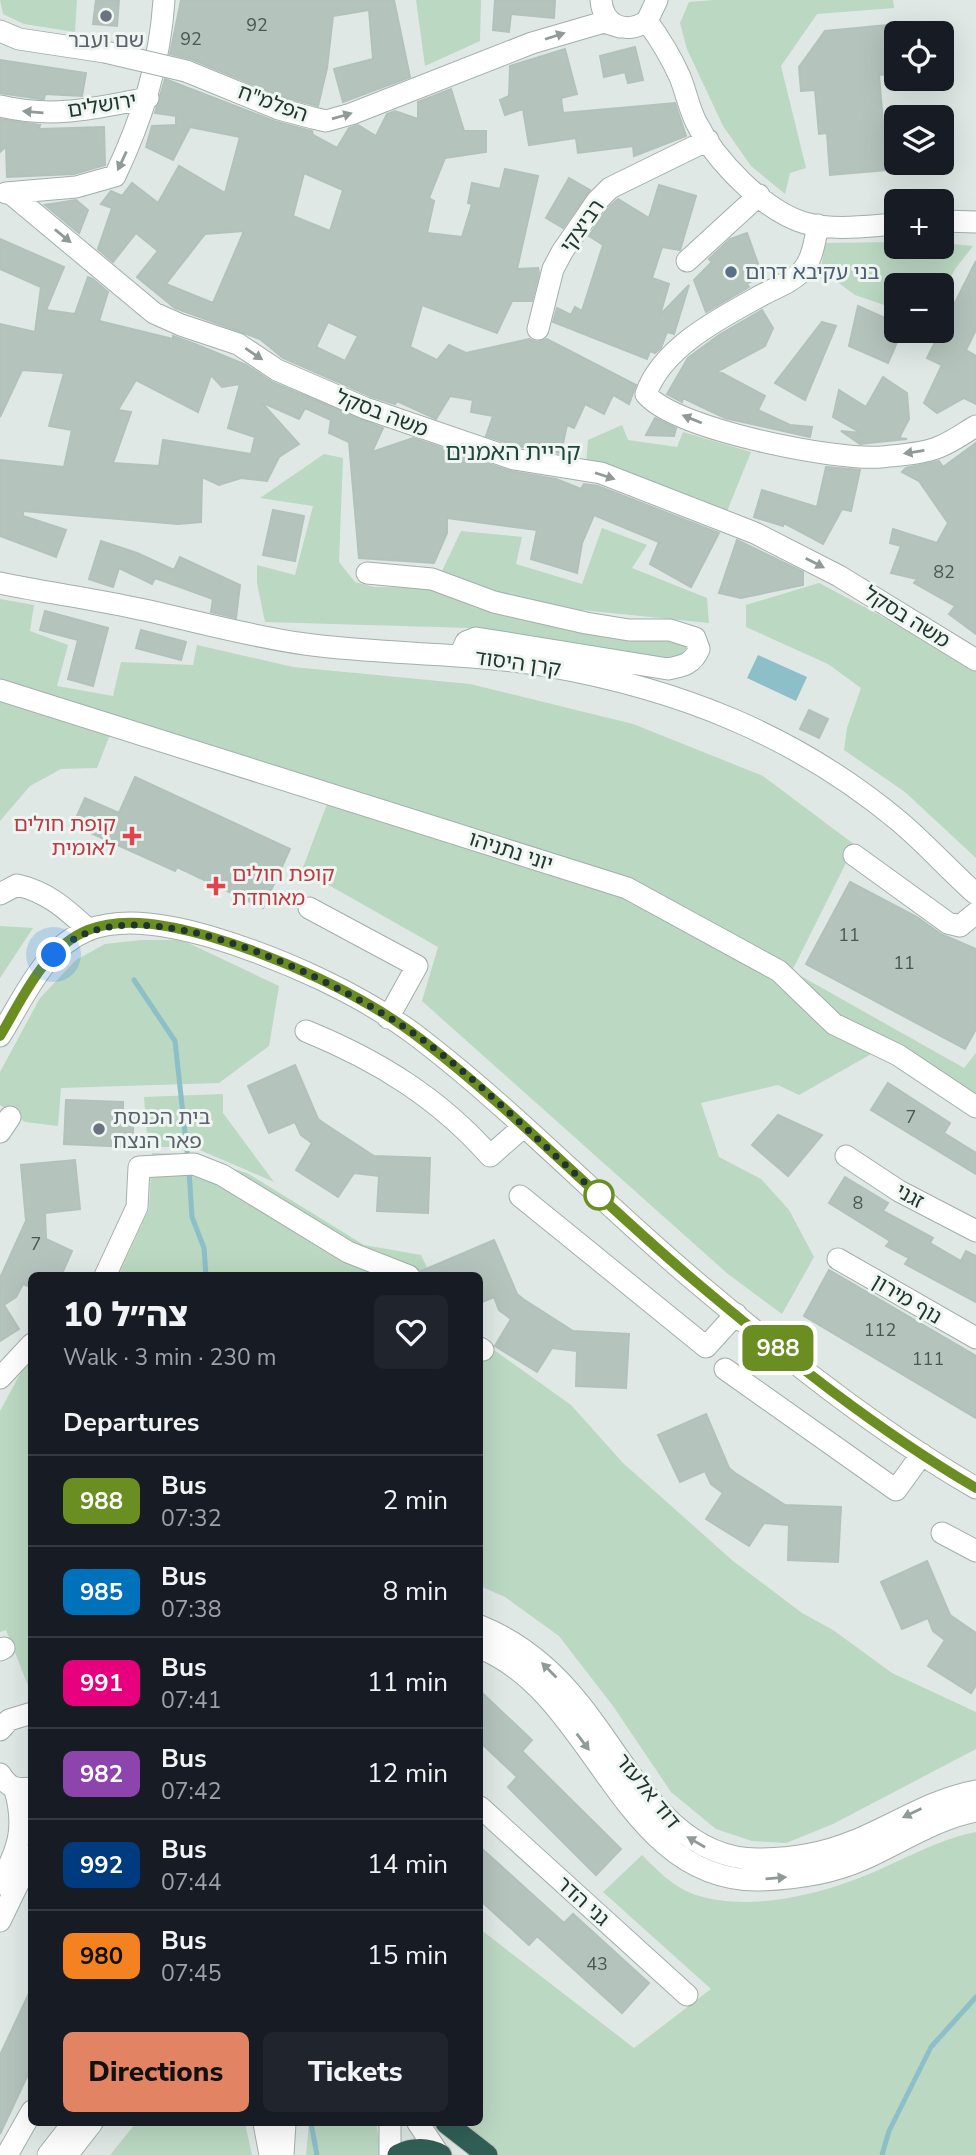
<!DOCTYPE html>
<meta charset="utf-8">
<style>
:root{--surface:#171b24;--page:#20242c;--text:#f1f3f6;--muted:#9ea1a6;--line:#363941;--accent:#e28364}
body{margin:0;font-family:"Nunito Sans","Noto Sans Hebrew",sans-serif;background:var(--page);color:var(--text);height:100vh;display:flex;flex-direction:column;font-size:26px;white-space:nowrap}
*{box-sizing:border-box;margin:0}
p{font-size:23px;color:var(--muted)}
.icon{flex:none;width:38px;height:38px;fill:none;stroke:currentColor;stroke-width:2;stroke-linecap:round;stroke-linejoin:round}
.map{position:relative;flex:1;overflow:hidden}
.drawer{position:absolute;left:28px;top:1272px;width:455px;height:854px;display:flex;flex-direction:column;background:var(--surface);border-radius:10px;box-shadow:0 7px 28px #0002}
.drawer>*{flex:none}
.badge{padding:0 14px;border-radius:10px;font-size:24px;line-height:46px}
.controls{position:absolute;left:884px;top:21px;display:grid;gap:14px}
.controls a{display:grid;place-items:center;width:70px;height:70px;border-radius:10px;background:var(--surface);box-shadow:0 7px 28px #0002;font-size:35px}
.you{position:absolute;width:35px;height:35px;margin:-18px;border:5px solid #fff;border-radius:50%;background:#1a73e8;box-shadow:0 0 0 10px #1a73e833}
.map>.badge{position:absolute;translate:-50% -50%;box-shadow:0 0 0 4px #fff}
h2{padding:0 35px;font-size:26px;line-height:63px}
.round{display:grid;place-items:center;flex:none;width:74px;height:74px;border-radius:10px;background:var(--page)}
.headline{display:flex;align-items:center;justify-content:space-between;height:119px;padding:0 35px}
h1{font-size:33px;font-weight:800;line-height:52px}
.cta{display:flex;gap:14px;margin-top:auto;padding:14px 35px}
.cta a{flex:1;height:80px;border-radius:10px;background:var(--accent);color:#111;font-size:28px;font-weight:800;line-height:80px;text-align:center}
.cta a+a{background:var(--page);color:var(--text)}
ul{padding:0;list-style:none}
li{display:flex;align-items:center;gap:21px;height:91px;padding:0 35px;border-top:2px solid var(--line)}
li div{flex:1}
li b{display:block;font-size:26px}
li em{font-style:normal}
li .badge{min-width:77px;font-weight:700;text-align:center}
.map>svg:first-child{display:block}
.green{fill:#bad8c2}
.water{fill:#8cbfc8}
.lines{fill:none;stroke-linecap:round;stroke-linejoin:round}
.stream{stroke:#8cbfc8;stroke-width:5}
.building{fill:#b5c3bd;stroke:#b2c1bb;stroke-width:2;fill-rule:evenodd}
.minor-casing{stroke:#a3afab;stroke-width:23}
.highway-casing{stroke:#bdc3c1;stroke-width:23}
.minor{stroke:#fff;stroke-width:21}
.highway{stroke:#315f56;stroke-width:21}
.minor-bridge-casing{stroke:#a3afab;stroke-width:23;stroke-linecap:butt}
.minor-bridge{stroke:#fff;stroke-width:21}
.oneway{fill:#909a98}
.line-casing{stroke:#fff;stroke-width:16}
.line{stroke:#6b8e23;stroke-width:10}
.walk{stroke:#223631;stroke-width:7;stroke-dasharray:0 12.6}
.worship-dot{fill:#6b7280;stroke:#eff6f2;stroke-width:2.5}
.service-dot{fill:#5c6f8a;stroke:#eff6f2;stroke-width:2.5}
.health-dot{fill:#e0444e;stroke:#eff6f2;stroke-width:2.5}
.stop-dot{fill:#fff;stroke:#6b8e23;stroke-width:3.5}
.labels{text-anchor:middle;stroke-width:6;stroke-linejoin:round;paint-order:stroke}
.number-label{font-size:18px;fill:#475954}
.worship-label{font-size:21px;fill:#5b616d;stroke:#eff6f2}
.street-label{font-size:21px;fill:#223631;stroke:#eff6f2}
.service-label{font-size:21px;fill:#4e5e75;stroke:#eff6f2;text-anchor:start}
.health-label{font-size:21px;fill:#be3a42;stroke:#eff6f2;text-anchor:end}
.neighbourhood-label{font-size:23px;fill:#21463d;stroke:#eff6f2}
</style>
<div class="map">
<svg width="976" height="2155" viewBox="0 0 976 2155">
<rect width="100%" height="100%" fill="#dfe8e4"/>
<path class="green" d="M 0,0 L 77,0 L 75,32 L 24,24 L 3,14 Z
M 416,0 L 481,0 L 480,41 L 425,66 Z
M 715,0 L 893,0 L 894,8 L 817,14 L 781,66 L 806,168 L 790,173 L 785,194 L 751,166 L 723,126 L 687,49 L 680,23 L 689,2 Z
M 896,242 L 896,247 L 942,247 L 942,243 L 973,246 L 955,269 L 942,295 L 942,285 L 896,285 L 896,309 L 855,295 L 821,270 L 825,243 Z
M 622,425 L 628,440 L 677,447 L 683,432 L 751,452 L 725,516 L 586,463 L 588,440 Z
M 324,454 L 343,458 L 339,562 L 355,582 L 374,587 L 431,588 L 479,609 L 678,640 L 688,646 L 677,660 L 470,628 L 265,622 L 257,583 L 257,565 L 295,575 L 313,506 L 260,498 Z
M 602,528 L 647,545 L 632,568 L 707,598 L 709,623 L 572,609 L 498,597 L 442,571 L 461,531 L 522,537 L 516,564 L 582,584 Z
M 819,583 L 976,666 L 976,858 L 905,792 L 844,750 L 847,728 L 861,688 L 828,664 L 746,627 L 746,605 Z
M 0,599 L 34,605 L 30,631 L 68,645 L 57,686 L 113,696 L 121,662 L 193,665 L 197,645 L 293,667 L 470,684 L 633,724 L 763,776 L 855,845 L 792,971 L 964,1068 L 976,1053 L 976,1095 L 907,1048 L 873,1053 L 799,1095 L 778,1085 L 701,1103 L 719,1157 L 761,1179 L 789,1210 L 814,1257 L 782,1314 L 728,1274 L 422,1001 L 438,947 L 302,870 L 327,804 L 114,724 L 97,768 L 61,769 L 30,786 L 0,821 Z
M 0,926 L 33,928 L 0,978 Z
M 141,940 L 182,940 L 279,986 L 269,1046 L 219,1083 L 61,1088 L 58,1126 L 25,1122 L 0,1105 L 0,1072 L 40,998 L 76,960 L 105,944 Z
M 223,1094 L 223,1113 L 274,1182 L 193,1147 L 148,1147 L 144,1097 Z
M 152,1153 L 185,1154 L 247,1173 L 364,1245 L 421,1255 L 431,1276 L 118,1276 L 149,1209 Z
M 480,1340 L 571,1405 L 623,1463 L 733,1561 L 802,1613 L 833,1630 L 892,1673 L 976,1712 L 976,1749 L 833,1824 L 786,1843 L 752,1841 L 716,1829 L 671,1792 L 613,1706 L 559,1636 L 505,1597 L 480,1586 Z
M 31,1354 L 32,1693 L 31,1693 L 6,1630 L 0,1632 L 0,1411 Z
M 976,1832 L 976,2155 L 476,2155 L 448,2123 L 480,2123 L 480,1929 L 634,2048 L 711,1989 L 603,1892 L 642,1855 C 657,1870 672,1886 693,1894 C 741,1911 805,1898 851,1881 C 894,1866 931,1841 976,1832 Z
M 136,2123 L 245,2123 L 252,2155 L 110,2155 Z
M 309,2123 L 376,2123 L 382,2155 L 306,2155 Z"/>
<path class="water" d="M 758,655 L 807,677 L 796,701 L 747,678 Z"/>
<g class="lines">
<path class="stream" d="M 134,980 L 175,1041 L 188,1160
M 189,1170 L 192,1217 L 204,1248 L 206,1276
M 311,2123 L 317,2155
M 882,2155 L 889,2131 L 931,2047 L 976,1997"/>
</g>
<path class="building" d="M 96,0 L 119,0 L 117,26 L 93,24 Z
M 181,0 L 394,0 L 410,77 L 343,102 L 334,69 L 373,59 L 369,10 L 333,16 L 327,68 L 318,106 L 283,97 L 191,59 L 170,54 Z
M 495,0 L 555,0 L 554,18 L 511,14 L 509,32 L 493,30 Z
M 887,25 L 891,74 L 879,75 L 887,170 L 830,175 L 827,133 L 819,134 L 815,90 L 801,91 L 799,67 L 825,31 Z
M 635,47 L 643,80 L 628,83 L 625,72 L 604,77 L 600,56 Z
M 565,49 L 577,94 L 561,98 L 563,113 L 675,103 L 686,136 L 634,156 L 633,146 L 578,153 L 576,138 L 529,145 L 523,109 L 505,115 L 500,100 L 509,96 L 510,66 Z
M 0,60 L 86,73 L 82,96 L 45,94 L 44,99 L 40,99 L 0,93 Z
M 165,79 L 274,121 L 312,131 L 313,135 L 337,148 L 349,128 L 358,125 L 376,136 L 387,114 L 395,111 L 418,119 L 418,102 L 451,89 L 464,131 L 486,131 L 486,152 L 445,158 L 429,198 L 434,201 L 427,233 L 462,237 L 472,204 L 468,203 L 472,183 L 500,189 L 505,169 L 538,176 L 517,269 L 538,268 L 539,273 L 532,301 L 512,301 L 497,333 L 422,305 L 410,347 L 437,360 L 449,345 L 466,353 L 529,339 L 536,342 L 547,339 L 636,385 L 629,404 L 613,395 L 604,414 L 585,404 L 574,428 L 567,425 L 561,453 L 517,446 L 486,436 L 493,416 L 471,412 L 473,400 L 450,396 L 436,419 L 397,401 L 395,404 L 370,396 L 283,358 L 260,339 L 175,308 L 137,277 L 158,251 L 136,233 L 113,262 L 98,249 L 112,208 L 101,204 L 111,191 L 122,196 L 132,183 L 158,203 L 179,166 L 225,193 L 240,137 L 190,127 L 173,160 L 146,147 L 152,126 L 176,125 L 176,116 L 155,113 ZM 304,173 L 343,190 L 330,231 L 293,216 ZM 244,231 L 213,303 L 166,284 L 205,234 ZM 328,322 L 358,336 L 345,361 L 316,347 Z
M 0,119 L 40,125 L 39,129 L 104,127 L 105,165 L 74,174 L 7,177 L 6,146 L 0,152 Z
M 569,178 L 590,190 L 563,228 L 546,218 Z
M 659,185 L 696,196 L 680,250 L 662,247 L 652,278 L 669,284 L 660,315 L 689,285 L 674,334 L 667,332 L 661,348 L 655,353 L 650,351 L 647,359 L 553,322 L 557,308 L 571,315 L 575,307 L 582,311 L 603,245 L 589,236 L 607,209 L 618,199 L 649,218 Z
M 76,200 L 88,210 L 79,233 L 45,205 Z
M 747,233 L 762,275 L 747,284 L 749,287 L 706,312 L 694,280 L 712,262 L 709,259 L 730,239 Z
M 0,239 L 64,267 L 46,310 L 75,314 L 88,277 L 93,279 L 108,292 L 99,321 L 173,339 L 173,336 L 195,344 L 246,365 L 272,382 L 383,428 L 372,452 L 413,438 L 510,471 L 556,479 L 581,489 L 584,484 L 598,486 L 719,533 L 691,587 L 650,564 L 659,542 L 594,515 L 582,543 L 577,573 L 531,559 L 537,530 L 447,518 L 447,533 L 434,563 L 359,558 L 349,442 L 329,433 L 331,420 L 305,408 L 299,419 L 261,402 L 299,444 L 279,457 L 267,481 L 241,478 L 219,485 L 202,477 L 201,522 L 178,524 L 23,511 L 23,516 L 66,530 L 56,557 L 0,536 L 0,460 L 64,467 L 72,430 L 49,426 L 64,373 L 22,370 L 0,417 L 0,324 L 35,332 L 41,287 L 0,269 ZM 211,375 L 222,387 L 240,384 L 228,428 L 255,437 L 251,454 L 163,440 L 159,466 L 113,463 L 131,412 L 118,410 L 136,380 L 198,412 Z
M 976,261 L 976,330 L 966,350 L 976,356 L 976,404 L 964,398 L 937,413 L 924,403 L 942,365 L 927,358 Z
M 858,306 L 896,323 L 896,331 L 902,331 L 888,363 L 849,346 Z
M 762,310 L 773,328 L 765,346 L 718,371 L 765,396 L 758,410 L 790,425 L 812,427 L 810,437 L 725,418 L 683,398 L 682,402 L 667,394 L 688,358 L 719,335 Z
M 822,322 L 836,326 L 805,400 L 775,383 Z
M 883,377 L 907,393 L 909,419 L 899,438 L 907,439 L 860,444 L 841,431 L 861,433 L 833,417 L 839,390 L 866,407 Z
M 655,418 L 676,428 L 674,436 L 646,435 Z
M 976,443 L 976,634 L 949,614 L 955,606 L 914,583 L 917,579 L 891,573 L 901,546 L 890,543 L 893,529 L 937,543 L 948,523 L 919,481 L 902,472 L 906,468 L 939,461 L 943,467 Z
M 826,467 L 860,470 L 851,511 L 842,509 L 823,544 L 784,523 L 783,526 L 754,517 L 762,490 L 817,507 Z
M 273,510 L 304,516 L 295,561 L 263,555 Z
M 737,540 L 803,572 L 803,585 L 741,598 L 719,593 Z
M 101,541 L 137,553 L 174,570 L 180,557 L 240,585 L 236,618 L 211,612 L 213,599 L 155,578 L 152,584 L 119,568 L 113,587 L 89,579 Z
M 45,611 L 108,628 L 93,686 L 68,679 L 78,640 L 40,630 Z
M 141,630 L 186,642 L 181,660 L 136,648 Z
M 809,710 L 828,719 L 819,738 L 800,729 Z
M 135,777 L 290,849 L 263,908 L 177,867 L 175,871 L 73,825 L 85,798 L 119,813 Z
M 850,882 L 917,917 L 941,934 L 976,949 L 976,1029 L 965,1049 L 806,964 Z
M 295,1065 L 318,1119 L 325,1124 L 374,1156 L 430,1158 L 428,1213 L 377,1211 L 379,1176 L 354,1173 L 338,1197 L 296,1170 L 312,1143 L 301,1135 L 295,1122 L 269,1133 L 248,1086 Z
M 888,1083 L 950,1123 L 944,1133 L 976,1153 L 976,1174 L 871,1110 Z
M 66,1100 L 123,1102 L 123,1114 L 134,1114 L 132,1147 L 64,1144 Z
M 778,1115 L 822,1135 L 788,1176 L 752,1145 Z
M 75,1160 L 80,1209 L 45,1213 L 46,1239 L 72,1251 L 61,1276 L 32,1276 L 32,1288 L 23,1284 L 16,1297 L 4,1305 L 19,1329 L 0,1341 L 0,1278 L 26,1221 L 21,1165 Z
M 845,1177 L 888,1203 L 883,1211 L 933,1238 L 930,1243 L 961,1261 L 966,1251 L 976,1256 L 976,1302 L 905,1264 L 909,1258 L 886,1246 L 890,1241 L 829,1203 Z
M 494,1240 L 517,1294 L 523,1299 L 573,1331 L 629,1334 L 626,1388 L 576,1386 L 577,1351 L 552,1348 L 537,1372 L 495,1346 L 511,1319 L 499,1310 L 494,1297 L 480,1303 L 480,1276 L 422,1276 L 421,1271 Z
M 829,1270 L 976,1356 L 976,1418 L 804,1316 Z
M 706,1414 L 729,1468 L 735,1473 L 785,1505 L 841,1507 L 838,1562 L 788,1560 L 789,1525 L 764,1523 L 749,1546 L 706,1519 L 723,1493 L 711,1484 L 705,1471 L 680,1482 L 658,1435 Z
M 927,1561 L 950,1615 L 976,1633 L 976,1685 L 971,1693 L 928,1666 L 945,1640 L 933,1631 L 928,1618 L 902,1629 L 881,1582 Z
M 480,1691 L 532,1740 L 522,1751 L 621,1849 L 596,1875 L 508,1787 L 517,1777 L 480,1742 Z
M 480,1847 L 564,1923 L 573,1914 L 649,1983 L 622,2013 L 537,1936 L 529,1945 L 480,1900 Z
M 32,1987 L 32,2066 L 0,2134 L 0,2055 Z"/>
<g class="lines">
<defs>
<path id="minor" d="M 601,0 C 603,26 626,35 647,21 L 657,0
M 647,21 C 660,39 671,57 680,77 C 686,92 689,108 696,122 C 715,160 764,211 805,223 C 834,231 867,226 896,224
M 0,31 L 19,39 L 105,52
M 186,71 L 279,109 L 313,118 L 326,121 L 351,114 L 532,43 L 604,22 L 620,27
M 0,106 C 55,119 95,108 148,98
M 6,193 L 76,187 L 115,176 C 142,119 160,63 164,0
M 10,193 L 154,313 L 181,325 L 238,344 L 277,370 L 365,408 L 514,459 L 601,473 L 755,533 L 839,576 L 976,660
M 942,221 L 976,222
M 818,225 C 815,239 813,258 803,270 C 794,281 775,288 762,295 C 722,317 662,347 646,394 C 674,429 836,461 881,457 C 898,455 923,454 939,447 C 952,442 964,433 976,426
M 687,261 L 759,195
M 538,329 L 553,269 L 562,252 L 597,201 L 610,188 L 708,140
M 367,573 L 432,579 L 494,602 L 586,623 L 629,630 L 670,630 L 695,638 L 699,649 C 693,664 683,666 668,669 L 476,638 L 466,642 L 460,655
M 0,583 C 43,592 87,598 130,607 C 189,619 246,636 305,644 C 385,655 467,652 547,666 C 679,689 796,735 900,822 C 926,844 950,871 976,894
M 0,690 L 627,888 L 779,971 L 834,1024 L 898,1055 L 976,1107
M 854,855 L 948,923 L 960,926 L 976,913
M 0,894 L 17,885 C 48,892 66,909 89,930
M 309,908 L 417,966 L 388,1018
M 306,1031 C 377,1060 439,1098 490,1156 L 523,1127
M 0,1036 C 24,998 44,948 88,930 C 125,916 172,926 208,936 C 279,957 363,994 422,1040 C 518,1114 603,1204 696,1282 C 784,1356 876,1430 976,1488
M 0,1132 L 10,1117
M 846,1156 L 899,1191 L 976,1231
M 520,1196 L 706,1347 L 736,1314
M 838,1259 L 976,1338
M 105,1276 L 137,1207 L 139,1167 L 194,1164 L 222,1175 L 348,1252 L 409,1276
M 480,1348 L 483,1350
M 725,1369 L 896,1490 L 922,1454
M 0,1378 L 32,1344
M 942,1533 L 976,1551
M 480,1626 C 520,1642 552,1669 579,1703 C 628,1763 670,1861 760,1859 C 791,1859 825,1853 854,1841 C 894,1825 932,1799 976,1791
M 480,1648 C 596,1694 621,1883 760,1880 C 794,1879 833,1873 864,1859 C 900,1843 937,1818 976,1811
M 0,1650 L 4,1648
M 0,1730 L 9,1720 L 32,1713
M 0,1774 C 9,1788 15,1790 32,1788
M 480,1807 L 687,1995
M 0,1884 C 18,1849 26,1829 15,1790
M 0,1921 L 32,1855
M 264,2123 L 270,2155
M 390,2123 L 390,2155
M 418,2123 L 438,2153
M 7,2155 L 32,2111
M 48,2155 L 73,2123
M 67,2155 L 92,2123
M 283,2155 L 285,2123"/>
<path id="highway" d="M 446,2123 L 487,2155
M 398,2155 C 413,2148 426,2147 441,2155"/>
</defs>
<use href="#minor" class="minor-casing"/>
<use href="#highway" class="highway-casing"/>
<use href="#minor" class="minor"/>
<use href="#highway" class="highway"/>
<defs>
<path id="minor-bridge" d="M 105,52 L 186,71"/>
</defs>
<use href="#minor-bridge" class="minor-bridge-casing"/>
<use href="#minor-bridge" class="minor-bridge"/>
</g>
<defs><path id="oneway-solid" d="M-6-.8H1V-3.2L6.5 0L1 3.2V.8H-6Z" transform="scale(1.75)"/></defs>
<g class="oneway">
<use href="#oneway-solid" transform="translate(555 36) rotate(-18)"/>
<use href="#oneway-solid" transform="translate(33 112) rotate(-175)"/>
<use href="#oneway-solid" transform="translate(342 116) rotate(-16)"/>
<use href="#oneway-solid" transform="translate(122 161) rotate(115)"/>
<use href="#oneway-solid" transform="translate(63 236) rotate(39)"/>
<use href="#oneway-solid" transform="translate(254 354) rotate(34)"/>
<use href="#oneway-solid" transform="translate(692 419) rotate(-158)"/>
<use href="#oneway-solid" transform="translate(914 452) rotate(171)"/>
<use href="#oneway-solid" transform="translate(605 476) rotate(18)"/>
<use href="#oneway-solid" transform="translate(815 563) rotate(27)"/>
<use href="#oneway-solid" transform="translate(549 1670) rotate(-135)"/>
<use href="#oneway-solid" transform="translate(583 1742) rotate(53)"/>
<use href="#oneway-solid" transform="translate(912 1813) rotate(154)"/>
<use href="#oneway-solid" transform="translate(696 1842) rotate(-150)"/>
<use href="#oneway-solid" transform="translate(776 1878) rotate(-5)"/>
</g>
<g class="lines">
<defs>
<path id="line" d="M 0,1036 C 23,998 44,948 88,930 C 125,915 172,926 208,936 C 279,957 363,994 422,1040 C 518,1114 603,1204 696,1282 C 784,1356 877,1430 976,1488"/>
</defs>
<use href="#line" class="line-casing"/>
<use href="#line" class="line"/>
<path class="walk" d="M 54,955 C 131,871 345,985 419,1037 C 483,1083 539,1143 599,1195"/>
</g>
<g class="worship-dot">
<circle cx="106" cy="16" r="7"/>
<circle cx="99" cy="1129" r="7"/>
</g>
<circle class="service-dot" cx="731" cy="272" r="7"/>
<g class="health-dot">
<path d="M128.5 825.5h7v7h7v7h-7v7h-7v-7h-7v-7h7z"/>
<path d="M212.5 875.5h7v7h7v7h-7v7h-7v-7h-7v-7h7z"/>
</g>
<circle class="stop-dot" cx="599" cy="1195" r="14"/>
<g class="labels">
<g class="number-label">
<text x="257" y="31">92</text>
<text x="191" y="45">92</text>
<text x="944" y="578">82</text>
<text x="849" y="941">11</text>
<text x="904" y="969">11</text>
<text x="911" y="1123">7</text>
<text x="858" y="1209">8</text>
<text x="36" y="1250">7</text>
<text x="880" y="1336">112</text>
<text x="928" y="1365">111</text>
<text x="597" y="1970">43</text>
</g>
<g class="worship-label">
<text x="106" y="47">שם ועבר</text>
<text x="113" y="1124" text-anchor="start">בית הכנסת<tspan x="113" dy="24">פאר הנצח</tspan></text>
</g>
<g class="street-label">
<text transform="translate(273 103) rotate(20)" y="7">הפלמ"ח</text>
<text transform="translate(102 105) rotate(-9)" y="7">ירושלים</text>
<text transform="translate(582 226) rotate(-55)" y="7">רביצקי</text>
<text transform="translate(382 413) rotate(21)" y="7">משה בסקל</text>
<text transform="translate(907 617) rotate(32)" y="7">משה בסקל</text>
<text transform="translate(518 663) rotate(8)" y="7">קרן היסוד</text>
<text transform="translate(511 851) rotate(18)" y="7">יוני נתניהו</text>
<text transform="translate(910 1196) rotate(29)" y="7">זגני</text>
<text transform="translate(907 1299) rotate(31)" y="7">נוף מירון</text>
<text transform="translate(648 1791) rotate(51)" y="7">דוד אלעזר</text>
<text transform="translate(583 1901) rotate(42)" y="7">גני הדר</text>
</g>
<g class="service-label">
<text x="745" y="279">בני עקיבא דרום</text>
</g>
<g class="health-label">
<text x="116" y="831">קופת חולים<tspan x="116" dy="24">לאומית</tspan></text>
<text x="232" y="881" text-anchor="start">קופת חולים<tspan x="232" dy="24">מאוחדת</tspan></text>
</g>
<g class="neighbourhood-label">
<text x="513" y="460">קריית האמנים</text>
</g>
</g>
</svg>
<div class="controls">
<a><svg class="icon" aria-label="locate" viewBox="0 0 24 24"><circle cx="12" cy="12" r="6"/><path d="M12 2v4M12 18v4M2 12h4M18 12h4"/></svg></a>
<a><svg class="icon" aria-label="layers" viewBox="0 0 24 24"><path d="M12 4l9 5-9 5-9-5zM3 14l9 5 9-5"/></svg></a>
<a>+</a>
<a>−</a>
</div>
<div class="you" style="left:54px;top:955px"></div>
<b class="badge" style="left:778px;top:1348px;background:#6b8e23;color:#fff">988</b>
<section class="drawer">
<div class="headline"><div><h1>צה״ל 10</h1><p>Walk · 3 min · 230 m</p></div><a class="round"><svg class="icon" aria-label="heart" viewBox="0 0 24 24"><path d="M12 20l-8-8c-3-5 5-10 8-4 3-6 11-1 8 4z"/></svg></a></div>
<h2>Departures</h2>
<ul>
<li><span class="badge" style="background:#6b8e23;color:#fff">988</span><div><b>Bus</b><p>07:32</p></div><em>2 min</em></li>
<li><span class="badge" style="background:#0072bc;color:#fff">985</span><div><b>Bus</b><p>07:38</p></div><em>8 min</em></li>
<li><span class="badge" style="background:#e6007e;color:#fff">991</span><div><b>Bus</b><p>07:41</p></div><em>11 min</em></li>
<li><span class="badge" style="background:#8e44ad;color:#fff">982</span><div><b>Bus</b><p>07:42</p></div><em>12 min</em></li>
<li><span class="badge" style="background:#003b80;color:#fff">992</span><div><b>Bus</b><p>07:44</p></div><em>14 min</em></li>
<li><span class="badge" style="background:#f58220;color:#111">980</span><div><b>Bus</b><p>07:45</p></div><em>15 min</em></li>
</ul>
<div class="cta"><a>Directions</a><a>Tickets</a></div>
</section>
</div>
